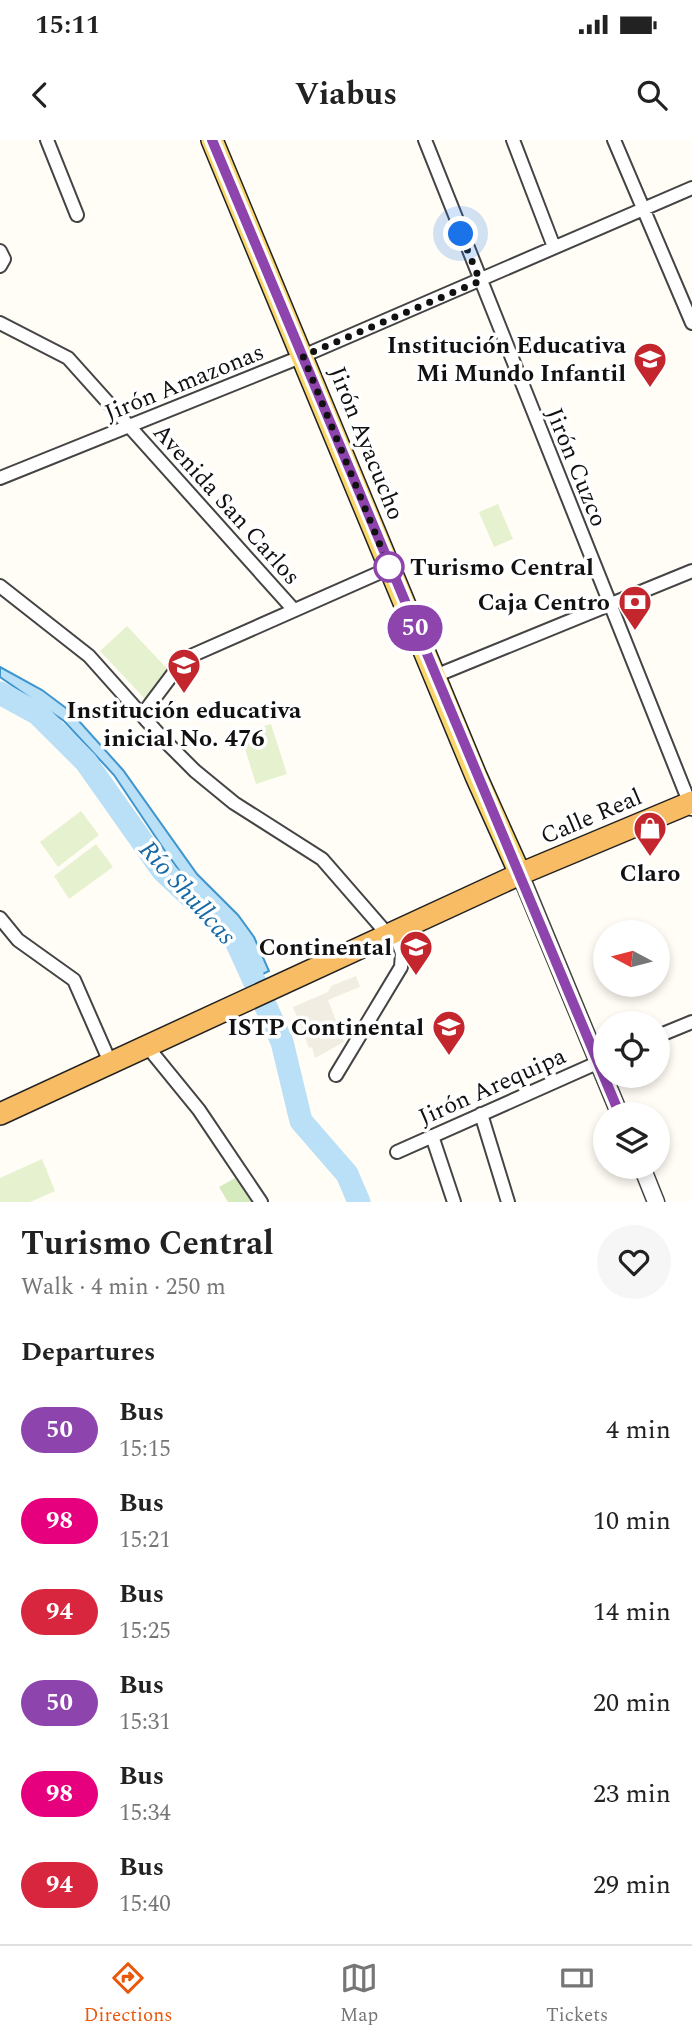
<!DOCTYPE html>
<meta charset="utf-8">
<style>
:root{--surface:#fff;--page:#f6f6f6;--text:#222;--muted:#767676;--line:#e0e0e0;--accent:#ea580c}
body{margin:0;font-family:Spectral,serif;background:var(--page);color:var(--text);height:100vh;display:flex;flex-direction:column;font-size:26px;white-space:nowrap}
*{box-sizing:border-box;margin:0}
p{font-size:23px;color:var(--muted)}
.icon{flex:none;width:38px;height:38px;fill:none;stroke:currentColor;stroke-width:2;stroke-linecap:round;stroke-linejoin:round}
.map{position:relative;height:1062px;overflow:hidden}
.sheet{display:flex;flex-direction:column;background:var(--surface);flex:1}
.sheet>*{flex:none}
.badge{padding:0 14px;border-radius:23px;font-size:24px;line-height:46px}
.needle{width:46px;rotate:277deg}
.fabs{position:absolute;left:593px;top:780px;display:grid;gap:14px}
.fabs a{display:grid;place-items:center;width:77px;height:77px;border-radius:50%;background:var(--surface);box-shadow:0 4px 10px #0003;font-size:35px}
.you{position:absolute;width:35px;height:35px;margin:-18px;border:5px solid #fff;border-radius:50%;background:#1a73e8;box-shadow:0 0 0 10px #1a73e833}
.map>.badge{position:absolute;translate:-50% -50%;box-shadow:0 0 0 4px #fff}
h2{padding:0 21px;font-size:26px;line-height:63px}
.round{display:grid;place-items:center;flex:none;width:74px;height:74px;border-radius:37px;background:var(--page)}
.head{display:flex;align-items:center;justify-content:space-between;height:119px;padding:0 21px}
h1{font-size:33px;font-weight:700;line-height:52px}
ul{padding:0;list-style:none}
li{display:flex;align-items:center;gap:21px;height:91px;padding:0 21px}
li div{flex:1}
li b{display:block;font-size:26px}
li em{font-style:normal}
li .badge{min-width:77px;font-weight:700;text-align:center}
.status{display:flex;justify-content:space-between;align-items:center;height:49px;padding:0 35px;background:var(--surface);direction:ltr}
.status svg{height:19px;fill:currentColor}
header{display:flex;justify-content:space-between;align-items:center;height:91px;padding:0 21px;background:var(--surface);font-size:32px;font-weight:700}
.dock{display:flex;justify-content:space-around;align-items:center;height:98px;border-top:2px solid var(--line);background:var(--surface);font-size:19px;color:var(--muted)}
.dock a{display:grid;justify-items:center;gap:4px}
.dock .on{color:var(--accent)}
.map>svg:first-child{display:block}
.green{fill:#d5ebbd}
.pitch{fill:#e6f2cf}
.plaza{fill:#f1ede2}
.water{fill:#b9e0f7;stroke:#3f96cf;stroke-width:2}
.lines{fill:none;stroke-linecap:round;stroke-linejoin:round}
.river{stroke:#b9e0f7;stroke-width:23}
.minor-casing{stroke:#444;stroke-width:16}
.tertiary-casing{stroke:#444;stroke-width:19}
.primary-casing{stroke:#222;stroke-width:24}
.trunk-casing{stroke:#222;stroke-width:24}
.minor{stroke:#fff;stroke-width:12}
.tertiary{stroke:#fff;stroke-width:16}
.primary{stroke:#f9d66b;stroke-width:21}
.trunk{stroke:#f7bc64;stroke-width:21}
.line-casing{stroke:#fff;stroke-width:16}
.line{stroke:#8e44ad;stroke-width:10}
.walk{stroke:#111;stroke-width:7;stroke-dasharray:0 12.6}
.stop-dot{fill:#fff;stroke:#8e44ad;stroke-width:3.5}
.labels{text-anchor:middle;stroke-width:7;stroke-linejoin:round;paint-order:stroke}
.poi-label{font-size:24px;font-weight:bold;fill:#111;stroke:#fff;text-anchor:end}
.street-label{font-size:24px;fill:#111;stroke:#fff}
.stop-label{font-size:24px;font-weight:bold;fill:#111;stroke:#fff;text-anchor:start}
.water-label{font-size:26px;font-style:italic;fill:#1768a6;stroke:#fff}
</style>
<div class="status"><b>15:11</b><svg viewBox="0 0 49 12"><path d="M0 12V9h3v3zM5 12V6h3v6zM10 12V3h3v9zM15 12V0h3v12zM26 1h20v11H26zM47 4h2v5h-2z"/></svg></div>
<header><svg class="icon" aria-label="back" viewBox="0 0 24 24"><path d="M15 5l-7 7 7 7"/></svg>Viabus<svg class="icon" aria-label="search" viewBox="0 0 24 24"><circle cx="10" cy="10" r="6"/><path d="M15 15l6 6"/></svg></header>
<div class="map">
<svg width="692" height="1062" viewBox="0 0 692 1062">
<rect width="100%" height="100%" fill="#fffdf5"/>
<path class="green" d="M 235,1038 L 252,1062 L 228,1062 L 219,1047 Z"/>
<path class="pitch" d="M 498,364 L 513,399 L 494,407 L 479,372 Z
M 127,486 L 173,535 L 146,560 L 100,511 Z
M 271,584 L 287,634 L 256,644 L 240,593 Z
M 81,671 L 99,695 L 58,727 L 40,702 Z
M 96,704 L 113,727 L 69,759 L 54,736 Z
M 42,1019 L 55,1051 L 30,1062 L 0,1062 L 0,1038 Z"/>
<path class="plaza" d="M 356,836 L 360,847 L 328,860 L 344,902 L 315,918 L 312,907 L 309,908 L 293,867 L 328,852 L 331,846 Z"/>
<path class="water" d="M 0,527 L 42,550 L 70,571 L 123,630 L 197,734 L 238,775 L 254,797 L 269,831 L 257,837 L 165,711 L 114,635 L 64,581 L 0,537 Z"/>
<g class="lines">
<path class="river" d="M 0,553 L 38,574 L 86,622 L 163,731 L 235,799 L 282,902 L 301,981 L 347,1034 L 359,1062"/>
<defs>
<path id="minor" d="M 47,0 L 77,75
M 425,0 L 692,669
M 513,0 L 554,107
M 614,0 L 692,183
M 0,111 L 4,119 L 0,126
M 0,183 L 68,218 L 294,470
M 0,338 L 303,216 L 692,48
M 0,446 L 89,516 L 164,600 L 195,631 L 234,663 L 322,719 L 389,796
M 435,536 L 692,431
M 142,575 L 184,519 L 390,428
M 0,778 L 18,800 L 74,840 L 110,922
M 658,896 L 692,882
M 146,905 L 199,970 L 261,1062
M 336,935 L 401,827 L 402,813 L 395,793
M 481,974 L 508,1062
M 432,996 L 454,1062
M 397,1012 L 606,919"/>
<path id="tertiary" d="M 520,734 L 620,975
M 642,1027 L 656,1062"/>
<path id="primary" d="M 212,0 L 476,636 L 520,734"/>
<path id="trunk" d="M 0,974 L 520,734 L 692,662"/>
</defs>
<use href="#minor" class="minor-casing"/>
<use href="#tertiary" class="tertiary-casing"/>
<use href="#primary" class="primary-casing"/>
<use href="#trunk" class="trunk-casing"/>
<use href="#minor" class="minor"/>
<use href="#tertiary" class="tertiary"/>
<use href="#primary" class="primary"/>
<use href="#trunk" class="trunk"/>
</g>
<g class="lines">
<defs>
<path id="line" d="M 212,0 L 620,975"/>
</defs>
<use href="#line" class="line-casing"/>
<use href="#line" class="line"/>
<path class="walk" d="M 389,427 L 303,216 L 480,141 L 461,94"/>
</g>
<defs>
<symbol id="school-pin" viewBox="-11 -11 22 30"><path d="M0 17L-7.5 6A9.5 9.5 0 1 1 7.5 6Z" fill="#c4262e" stroke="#fff"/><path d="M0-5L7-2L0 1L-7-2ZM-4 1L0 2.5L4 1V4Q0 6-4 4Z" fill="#fff"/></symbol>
<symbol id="bank-pin" viewBox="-11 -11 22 30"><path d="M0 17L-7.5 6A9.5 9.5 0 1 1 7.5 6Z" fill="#c4262e" stroke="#fff"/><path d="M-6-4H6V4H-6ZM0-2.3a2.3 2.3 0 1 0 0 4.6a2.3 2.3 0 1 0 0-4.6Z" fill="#fff"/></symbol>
<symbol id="shop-pin" viewBox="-11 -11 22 30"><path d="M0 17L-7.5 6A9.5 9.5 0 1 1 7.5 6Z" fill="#c4262e" stroke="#fff"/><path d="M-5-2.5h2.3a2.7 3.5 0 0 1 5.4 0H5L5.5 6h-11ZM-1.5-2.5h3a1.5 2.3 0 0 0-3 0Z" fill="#fff"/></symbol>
<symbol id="university-pin" viewBox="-11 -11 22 30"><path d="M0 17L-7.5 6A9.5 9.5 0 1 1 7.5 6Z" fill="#c4262e" stroke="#fff"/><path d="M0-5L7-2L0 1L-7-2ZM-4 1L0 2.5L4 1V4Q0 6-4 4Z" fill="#fff"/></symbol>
</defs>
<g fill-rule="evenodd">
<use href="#school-pin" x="631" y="200" width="38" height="52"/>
<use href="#bank-pin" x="616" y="443" width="38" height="52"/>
<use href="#school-pin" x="165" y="506" width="38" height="52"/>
<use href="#shop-pin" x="631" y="669" width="38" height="52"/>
<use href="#school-pin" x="397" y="788" width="38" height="52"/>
<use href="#university-pin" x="430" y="868" width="38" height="52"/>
</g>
<circle class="stop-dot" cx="389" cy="427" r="14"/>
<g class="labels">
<g class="poi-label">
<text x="626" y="213">Institución Educativa<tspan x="626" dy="28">Mi Mundo Infantil</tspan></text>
<text x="610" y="470">Caja Centro</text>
<text x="184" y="578" text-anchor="middle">Institución educativa<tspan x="184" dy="28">inicial No. 476</tspan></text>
<text x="650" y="741" text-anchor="middle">Claro</text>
<text x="392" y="815">Continental</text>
<text x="424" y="895">ISTP Continental</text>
</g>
<g class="street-label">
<text transform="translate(184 242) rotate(-22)" y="8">Jirón Amazonas</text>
<text transform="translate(367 303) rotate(68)" y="8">Jirón Ayacucho</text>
<text transform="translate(577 327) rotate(68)" y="8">Jirón Cuzco</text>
<text transform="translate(227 364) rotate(48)" y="8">Avenida San Carlos</text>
<text transform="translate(591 676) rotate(-23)" y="8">Calle Real</text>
<text transform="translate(492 946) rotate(-24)" y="8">Jirón Arequipa</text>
</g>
<g class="stop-label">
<text x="410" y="435">Turismo Central</text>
</g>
<g class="water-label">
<text transform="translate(188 752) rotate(48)" y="9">Río Shullcas</text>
</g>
</g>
</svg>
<div class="fabs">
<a><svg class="needle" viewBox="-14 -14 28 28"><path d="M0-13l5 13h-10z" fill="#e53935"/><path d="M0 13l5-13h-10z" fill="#767676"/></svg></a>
<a><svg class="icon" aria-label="locate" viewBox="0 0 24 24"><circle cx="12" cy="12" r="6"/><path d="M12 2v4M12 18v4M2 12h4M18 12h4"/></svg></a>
<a><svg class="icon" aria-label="layers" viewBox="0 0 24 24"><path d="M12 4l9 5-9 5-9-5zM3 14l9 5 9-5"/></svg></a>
</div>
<div class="you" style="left:461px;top:94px"></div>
<b class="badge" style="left:415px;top:488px;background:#8e44ad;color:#fff">50</b>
</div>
<section class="sheet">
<div class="head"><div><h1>Turismo Central</h1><p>Walk · 4 min · 250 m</p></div><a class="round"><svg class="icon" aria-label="heart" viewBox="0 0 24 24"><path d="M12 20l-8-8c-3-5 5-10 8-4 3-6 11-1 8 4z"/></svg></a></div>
<h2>Departures</h2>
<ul>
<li><span class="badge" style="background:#8e44ad;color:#fff">50</span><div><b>Bus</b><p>15:15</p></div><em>4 min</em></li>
<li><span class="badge" style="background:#e6007e;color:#fff">98</span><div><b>Bus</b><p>15:21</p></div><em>10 min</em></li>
<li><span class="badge" style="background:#d7263d;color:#fff">94</span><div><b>Bus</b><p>15:25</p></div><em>14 min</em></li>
<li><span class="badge" style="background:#8e44ad;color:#fff">50</span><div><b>Bus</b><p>15:31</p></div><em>20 min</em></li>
<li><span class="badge" style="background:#e6007e;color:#fff">98</span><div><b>Bus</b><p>15:34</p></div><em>23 min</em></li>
<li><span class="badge" style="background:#d7263d;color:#fff">94</span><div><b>Bus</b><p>15:40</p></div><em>29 min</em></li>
</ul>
</section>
<nav class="dock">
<a class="on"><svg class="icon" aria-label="directions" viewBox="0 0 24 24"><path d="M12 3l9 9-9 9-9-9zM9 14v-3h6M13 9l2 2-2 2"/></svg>Directions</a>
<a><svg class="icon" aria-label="map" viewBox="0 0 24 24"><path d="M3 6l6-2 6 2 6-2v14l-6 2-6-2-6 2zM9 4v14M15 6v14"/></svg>Map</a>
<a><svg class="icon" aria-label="tickets" viewBox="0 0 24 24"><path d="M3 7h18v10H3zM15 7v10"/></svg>Tickets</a>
</nav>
